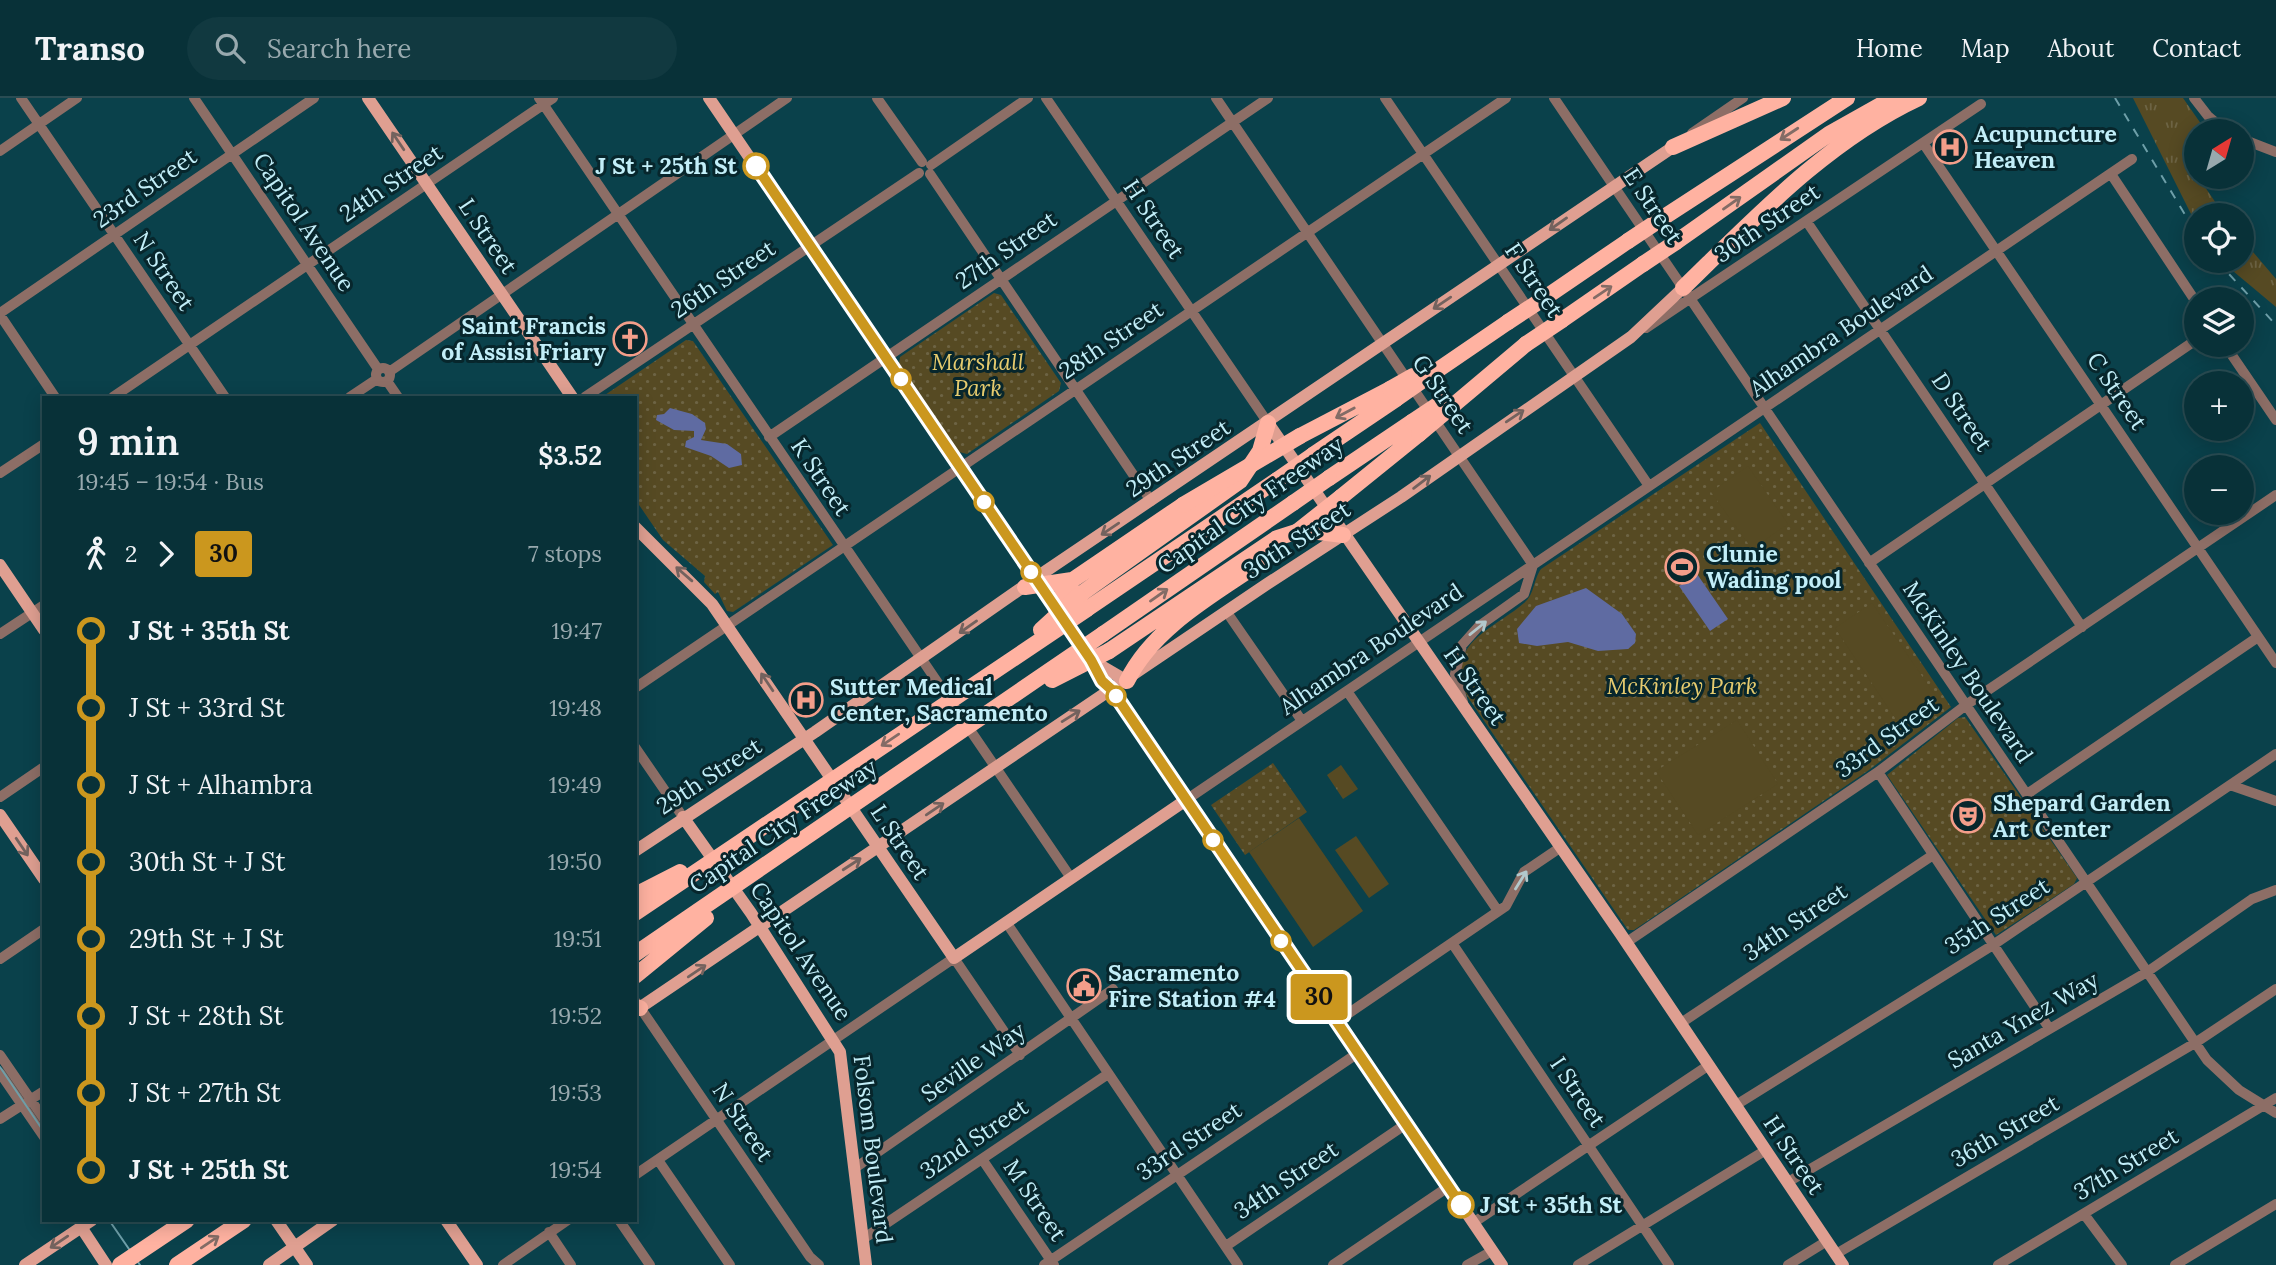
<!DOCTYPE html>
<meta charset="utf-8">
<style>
:root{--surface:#083138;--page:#113940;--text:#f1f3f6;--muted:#98a9ae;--line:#294c53}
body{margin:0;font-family:Lora,serif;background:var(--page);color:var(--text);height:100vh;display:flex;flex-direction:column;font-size:26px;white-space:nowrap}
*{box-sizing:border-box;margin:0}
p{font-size:23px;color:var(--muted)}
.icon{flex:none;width:38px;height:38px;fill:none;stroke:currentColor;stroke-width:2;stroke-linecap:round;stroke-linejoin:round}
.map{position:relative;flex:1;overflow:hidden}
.panel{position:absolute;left:42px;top:298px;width:595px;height:826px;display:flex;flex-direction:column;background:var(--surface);border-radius:0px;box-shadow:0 4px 18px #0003,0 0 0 2px var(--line)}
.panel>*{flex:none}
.badge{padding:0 14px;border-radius:5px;font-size:24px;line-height:46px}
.needle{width:46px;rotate:37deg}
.buttons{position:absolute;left:2184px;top:21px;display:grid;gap:14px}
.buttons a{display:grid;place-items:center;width:70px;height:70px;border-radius:50%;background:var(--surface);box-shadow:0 4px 18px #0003,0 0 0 2px var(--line);font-size:35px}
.map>.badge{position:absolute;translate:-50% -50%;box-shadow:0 0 0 4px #fff}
.legs{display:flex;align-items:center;gap:10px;height:77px;padding:0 35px;font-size:23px}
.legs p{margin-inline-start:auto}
.headline{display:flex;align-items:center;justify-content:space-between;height:119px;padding:0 35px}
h1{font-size:38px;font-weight:600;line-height:52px}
ul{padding:0 35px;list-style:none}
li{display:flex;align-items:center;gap:24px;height:77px;font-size:26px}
li i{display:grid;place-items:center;width:10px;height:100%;margin:0 9px;background:currentColor}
li i::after{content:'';width:18px;height:18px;margin:-9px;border:5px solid;border-radius:50%;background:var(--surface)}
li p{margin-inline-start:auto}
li:first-child i{background:linear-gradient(#0000 50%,currentColor 0)}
li:last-child i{background:linear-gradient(currentColor 50%,#0000 0)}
header{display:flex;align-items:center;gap:42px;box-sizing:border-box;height:98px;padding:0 35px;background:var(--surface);border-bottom:2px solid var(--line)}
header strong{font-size:33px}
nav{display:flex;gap:38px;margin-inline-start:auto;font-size:24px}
.search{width:490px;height:63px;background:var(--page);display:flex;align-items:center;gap:18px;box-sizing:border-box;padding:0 24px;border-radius:38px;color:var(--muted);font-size:26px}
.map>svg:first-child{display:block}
.grass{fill:url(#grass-tufts)}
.park{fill:url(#park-dots)}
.garden{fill:#564a23}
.water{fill:#5f6ba2}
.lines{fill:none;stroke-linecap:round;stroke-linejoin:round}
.minor{stroke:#8d6e66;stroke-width:10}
.major{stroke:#df9f91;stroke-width:12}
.highway{stroke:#ffb2a1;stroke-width:16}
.tram{stroke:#6e9fa9;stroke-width:2}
.rail{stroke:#6e9fa9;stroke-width:2;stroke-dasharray:9 9;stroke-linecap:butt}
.highway-bridge{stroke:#ffb2a1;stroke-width:16}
.oneway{stroke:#836c66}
.oneway2{stroke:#73625e}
.oneway3{stroke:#b2c8cc}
.line-1-casing{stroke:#fff;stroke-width:16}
.line-1{stroke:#cb971e;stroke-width:10}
.stop-1-dot{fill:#fff;stroke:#cb971e;stroke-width:3.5}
.labels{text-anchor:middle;stroke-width:6;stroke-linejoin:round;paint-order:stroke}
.poi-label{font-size:23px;font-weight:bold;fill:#c2eef8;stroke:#07262c;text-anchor:start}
.stop-label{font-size:23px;font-weight:bold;fill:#c2eef8;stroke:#07262c;text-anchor:end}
.street-label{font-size:23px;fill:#c2eef8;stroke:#07262c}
.park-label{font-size:23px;font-style:italic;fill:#e6cb6e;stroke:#07262c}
</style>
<header>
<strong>Transo</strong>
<div class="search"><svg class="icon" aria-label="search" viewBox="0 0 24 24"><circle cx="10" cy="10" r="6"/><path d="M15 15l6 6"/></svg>Search here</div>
<nav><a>Home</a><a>Map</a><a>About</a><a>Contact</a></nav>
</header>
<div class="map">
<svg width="2276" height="1167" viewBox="0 0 2276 1167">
<defs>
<pattern id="grass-tufts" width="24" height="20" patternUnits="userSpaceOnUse" patternTransform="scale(1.75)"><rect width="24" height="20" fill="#564a23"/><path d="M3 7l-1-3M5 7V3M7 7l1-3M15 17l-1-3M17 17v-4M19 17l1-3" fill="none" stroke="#6d6444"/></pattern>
<pattern id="park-dots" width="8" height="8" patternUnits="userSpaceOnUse" patternTransform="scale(1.75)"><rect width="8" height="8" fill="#564a23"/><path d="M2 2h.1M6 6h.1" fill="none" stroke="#6d6444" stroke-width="1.8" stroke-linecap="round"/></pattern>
</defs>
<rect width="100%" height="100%" fill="#0a414b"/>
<path class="grass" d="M 2133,0 L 2183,0 L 2206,33 L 2196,33 L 2196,79 L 2207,79 L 2205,89 L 2224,117 L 2196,117 L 2196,126 Z
M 2242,141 L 2276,181 L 2276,209 L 2221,163 L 2242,163 Z
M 1341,667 L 1358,691 L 1343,701 L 1327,677 Z"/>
<path class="park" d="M 994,195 L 1001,197 L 1061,285 L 1059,293 L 967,356 L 959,354 L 899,266 L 900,259 Z
M 686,242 L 693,243 L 833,447 L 733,514 L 727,513 L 718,494 L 715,496 L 704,484 L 705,478 L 663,442 L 635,401 L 635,299 L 602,299 Z
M 1760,325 L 1951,609 L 1869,672 L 1634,832 L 1628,832 L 1467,598 C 1443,545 1493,532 1524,505 C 1535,496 1533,482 1541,471 Z
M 1965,619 L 2077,780 L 2074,786 L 1996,837 L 1887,677 L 1958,620 Z
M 1273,665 L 1307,714 L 1245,757 L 1211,707 Z"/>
<path class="garden" d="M 1748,368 L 1788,426 L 1752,451 L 1711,394 Z
M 1872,505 L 1943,609 L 1905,635 L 1835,530 Z
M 1737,622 L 1778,686 L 1698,737 L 1656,673 Z
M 1299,720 L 1363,813 L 1313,849 L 1249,754 Z
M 1356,738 L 1389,786 L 1369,800 L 1335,752 Z"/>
<path class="water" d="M 670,310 L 692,316 L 705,325 L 706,331 L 701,342 L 727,346 L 741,356 L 742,367 L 729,370 L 711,358 L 685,349 L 686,343 L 694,339 L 694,333 L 674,332 L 656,322 L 657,317 L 664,316 Z
M 1697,476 L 1728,521 L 1710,533 L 1679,488 Z
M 1586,490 L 1622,516 L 1636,536 L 1635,545 L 1628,551 L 1598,553 L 1568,544 L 1537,548 L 1519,545 L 1517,531 L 1536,508 Z"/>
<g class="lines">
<path class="minor" d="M 21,0 L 225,299
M 194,0 L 378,271
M 539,0 L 1071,780
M 877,0 L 922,64
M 1046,0 L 1268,325
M 1216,0 L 1533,467 L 1524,496 L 1479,528 L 1462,547 L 1455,576 L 1463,604
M 1385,0 L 1649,388
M 1554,0 L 2207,962 L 2239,992 L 2276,1015
M 2194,0 L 2208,18 L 2226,33
M 1692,35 L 1743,0
M 2242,41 L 2276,54
M 1923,45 L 2276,565
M 0,53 L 77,0
M 931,67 L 1028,0
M 930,76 L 1151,403
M 2111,76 L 2196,204
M 1807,124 L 2082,529
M 0,215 L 314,0
M 0,217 L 55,299
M 1646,230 L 1981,6
M 2225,247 L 2276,322
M376 277a7 7 0 1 1 14 0a7 7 0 1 1-14 0Z
M 389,274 L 787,0
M 387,283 L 398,299
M 113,299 L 553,0
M 350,299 L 377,281
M 585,299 L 919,75
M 769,339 L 1268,0
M 0,375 L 44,346
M 1869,465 L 2196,242
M 1226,513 L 1302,623
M 0,536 L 44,507
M 635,590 L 1506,0
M 1347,593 L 1498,813
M 635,649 L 683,719
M 1878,674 L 2049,930
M 2230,687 L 2276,703
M 2027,696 L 2258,539
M 0,699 L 44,669
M 1186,702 L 2132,61
M 1006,824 L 1238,1167
M 1627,844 L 1878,674 L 1966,607 L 2276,397
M 1452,845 L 1669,1167
M 0,861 L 44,831
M 637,905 L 810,1159 L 819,1167
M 1336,924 L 1506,808 L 1524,774 L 1561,749
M 1681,925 L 1933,757
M 0,957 L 44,1021
M 0,975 L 44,1039
M 1736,1007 L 1993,847 L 2276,656
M 0,1021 L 44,993
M 982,1061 L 1054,1167
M 658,1062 L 730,1167
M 855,1070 L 1113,891
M 635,1077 L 954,860 L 1020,957
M 1788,1084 L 2147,874 L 2252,801 L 2276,792
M 2084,1116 L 2122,1167
M 619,1122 L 650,1167
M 1473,1125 L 1709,967
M 549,1134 L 571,1167
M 863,1141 L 1108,976
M 1226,1148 L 1406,1026
M 1836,1156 L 2195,945 L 2276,891
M 503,1167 L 568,1122
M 1044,1167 L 1358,955
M 1333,1167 L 1448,1089
M 1467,1167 L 1492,1153
M 1578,1167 L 1766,1052
M 1788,1167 L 1827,1143
M 1998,1167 L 2276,1000
M 2175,1167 L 2276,1106"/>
<path class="major" d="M 368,0 L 572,299
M 709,0 L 1091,562 L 1102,583 L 1112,592 L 1502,1167
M 1268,325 L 1620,835 L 1843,1167
M 635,429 L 712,506 L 954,860 L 1186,702
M 0,467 L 44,532
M 1091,562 L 1127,583
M 0,717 L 44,781
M 683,719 L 751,815 L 840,954 L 866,1167
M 635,753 L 815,634 L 1043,475 L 1673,49
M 635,913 L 1267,486 L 1401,399 L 1631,239 L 1683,190
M 276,1122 L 307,1167
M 446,1122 L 477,1167
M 81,1129 L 106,1167
M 25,1167 L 92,1122
M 269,1167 L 333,1122"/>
<path class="highway" d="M 1673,49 L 1783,0
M 1661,121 L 1847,0
M 1676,144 L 1829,36 L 1893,0
M 1683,190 C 1755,120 1827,43 1919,0
M 1546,199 L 1628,143
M 1562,222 L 1643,166
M 1429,278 L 1508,224
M 1450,310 L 1526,246
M 1300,338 L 1390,291
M 1313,357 L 1396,301
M 1329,380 L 1412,324
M 1341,399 L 1419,336
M 1025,489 L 1072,482
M 1078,498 L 1240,383 L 1260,353 L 1268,325
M 1055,509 L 1066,488 L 1074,481 L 1183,407
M 1087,511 L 1277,382
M 1103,536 L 1293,405
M 1109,553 L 1277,440 L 1302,432 L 1343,437
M 1127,583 C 1153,530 1213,497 1260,465
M 635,909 L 640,910
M 177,1167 L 244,1122"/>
<path class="tram" d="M 0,969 L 44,1034
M 109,1122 L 140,1167"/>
<path class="rail" d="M 2115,0 L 2196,135
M 2217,163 L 2276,227"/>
<path class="highway-bridge" d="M 1628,143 L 1661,121
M 1643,166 L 1676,144
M 1508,224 L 1546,199
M 1526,246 L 1562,222
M 1390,291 L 1413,278
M 1396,301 L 1429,278
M 1412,324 L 1445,302
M 1419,336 L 1450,310
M 1277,382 L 1313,357
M 1293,405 L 1329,380
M 1183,407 L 1300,338
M 1298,433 L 1341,399
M 1041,532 L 1078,498
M 1052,582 L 1109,553
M 635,797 L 680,774
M 635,815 L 1087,511
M 635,856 L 1103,536
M 635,878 L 706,820
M 120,1167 L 187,1122"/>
</g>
<defs><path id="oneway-shaft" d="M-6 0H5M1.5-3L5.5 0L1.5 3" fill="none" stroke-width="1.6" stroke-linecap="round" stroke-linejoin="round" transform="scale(1.75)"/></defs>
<g class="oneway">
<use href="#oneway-shaft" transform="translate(1789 36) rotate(147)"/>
<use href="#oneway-shaft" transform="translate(1732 105) rotate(-35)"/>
<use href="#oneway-shaft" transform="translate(1603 194) rotate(-34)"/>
<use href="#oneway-shaft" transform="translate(1345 315) rotate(152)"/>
<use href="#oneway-shaft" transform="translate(1159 497) rotate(-35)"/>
<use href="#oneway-shaft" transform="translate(890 642) rotate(146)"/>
<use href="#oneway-shaft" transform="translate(210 1144) rotate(-34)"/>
</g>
<g class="oneway2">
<use href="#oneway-shaft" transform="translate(398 43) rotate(-124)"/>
<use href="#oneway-shaft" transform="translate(1558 126) rotate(145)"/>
<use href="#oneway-shaft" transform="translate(1442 205) rotate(146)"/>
<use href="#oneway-shaft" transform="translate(1515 318) rotate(-34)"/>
<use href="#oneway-shaft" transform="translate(1422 384) rotate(-37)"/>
<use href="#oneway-shaft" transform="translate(1110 431) rotate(146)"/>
<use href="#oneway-shaft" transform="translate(684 476) rotate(-139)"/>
<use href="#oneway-shaft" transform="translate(968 529) rotate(145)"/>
<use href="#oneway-shaft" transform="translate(767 584) rotate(-124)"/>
<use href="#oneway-shaft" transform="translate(1071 618) rotate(-32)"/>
<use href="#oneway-shaft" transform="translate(935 711) rotate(-34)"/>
<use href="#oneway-shaft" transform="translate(22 749) rotate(56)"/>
<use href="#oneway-shaft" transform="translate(852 766) rotate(-33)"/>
<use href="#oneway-shaft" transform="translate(697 873) rotate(-34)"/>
<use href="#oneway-shaft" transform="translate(59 1144) rotate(146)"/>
</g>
<g class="oneway3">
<use href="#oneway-shaft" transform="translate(1478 530) rotate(-39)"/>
<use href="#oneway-shaft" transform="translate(1521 782) rotate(-58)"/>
</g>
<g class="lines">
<defs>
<path id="line-1" d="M 756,68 L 1091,562 L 1102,583 L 1112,592 L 1461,1107"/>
</defs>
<use href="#line-1" class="line-1-casing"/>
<use href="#line-1" class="line-1"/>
</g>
<defs>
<symbol id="hospital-ring" viewBox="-11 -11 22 22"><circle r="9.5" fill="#07262c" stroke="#f49e8a" stroke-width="1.5"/><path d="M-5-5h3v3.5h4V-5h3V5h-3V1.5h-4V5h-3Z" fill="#f49e8a"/></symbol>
<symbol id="church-ring" viewBox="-11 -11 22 22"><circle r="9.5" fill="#07262c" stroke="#f49e8a" stroke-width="1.5"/><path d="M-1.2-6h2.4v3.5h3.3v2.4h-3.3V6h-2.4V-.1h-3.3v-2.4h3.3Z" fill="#f49e8a"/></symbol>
<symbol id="stadium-ring" viewBox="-11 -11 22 22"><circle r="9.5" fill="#07262c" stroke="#f49e8a" stroke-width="1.5"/><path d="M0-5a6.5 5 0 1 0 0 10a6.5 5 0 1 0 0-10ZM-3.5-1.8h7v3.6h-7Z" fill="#f49e8a"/></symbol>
<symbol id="theatre-ring" viewBox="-11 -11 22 22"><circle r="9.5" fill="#07262c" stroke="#f49e8a" stroke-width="1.5"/><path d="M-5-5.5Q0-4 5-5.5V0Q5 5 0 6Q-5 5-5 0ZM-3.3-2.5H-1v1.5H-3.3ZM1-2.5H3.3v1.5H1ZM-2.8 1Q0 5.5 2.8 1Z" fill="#f49e8a"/></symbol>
<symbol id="civic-ring" viewBox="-11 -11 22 22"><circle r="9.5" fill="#07262c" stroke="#f49e8a" stroke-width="1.5"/><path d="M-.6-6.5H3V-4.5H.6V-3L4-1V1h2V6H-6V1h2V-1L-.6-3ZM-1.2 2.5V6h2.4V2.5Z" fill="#f49e8a"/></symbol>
</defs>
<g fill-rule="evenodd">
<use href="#hospital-ring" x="1931" y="30" width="38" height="38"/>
<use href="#church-ring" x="611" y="222" width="38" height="38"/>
<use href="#stadium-ring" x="1663" y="450" width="38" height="38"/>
<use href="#hospital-ring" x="787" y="583" width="38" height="38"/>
<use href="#theatre-ring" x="1949" y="699" width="38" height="38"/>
<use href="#civic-ring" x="1065" y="869" width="38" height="38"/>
</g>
<g class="stop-1-dot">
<circle cx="756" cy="68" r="12"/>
<circle cx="901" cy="281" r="9"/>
<circle cx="984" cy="404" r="9"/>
<circle cx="1031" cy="474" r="9"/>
<circle cx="1116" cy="598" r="9"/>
<circle cx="1213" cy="742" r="9"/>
<circle cx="1281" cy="843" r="9"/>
<circle cx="1461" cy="1107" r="12"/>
</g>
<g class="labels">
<g class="poi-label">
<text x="1974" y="44">Acupuncture<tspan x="1974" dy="26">Heaven</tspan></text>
<text x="606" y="236" text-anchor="end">Saint Francis<tspan x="606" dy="26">of Assisi Friary</tspan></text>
<text x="1706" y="464">Clunie<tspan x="1706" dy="26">Wading pool</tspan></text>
<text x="830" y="597">Sutter Medical<tspan x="830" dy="26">Center, Sacramento</tspan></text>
<text x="1993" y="713">Shepard Garden<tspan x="1993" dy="26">Art Center</tspan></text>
<text x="1108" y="883">Sacramento<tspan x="1108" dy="26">Fire Station #4</tspan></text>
</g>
<g class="stop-label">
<text x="737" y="76">J St + 25th St</text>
<text x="1480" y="1115" text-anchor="start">J St + 35th St</text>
</g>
<g class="street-label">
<text transform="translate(391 85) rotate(-34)" y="8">24th Street</text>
<text transform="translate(145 90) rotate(-35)" y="8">23rd Street</text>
<text transform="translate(1653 108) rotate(56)" y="8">E Street</text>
<text transform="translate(1154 121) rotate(56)" y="8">H Street</text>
<text transform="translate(304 124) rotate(56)" y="8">Capitol Avenue</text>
<text transform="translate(1767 125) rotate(-34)" y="8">30th Street</text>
<text transform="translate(488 138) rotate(56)" y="8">L Street</text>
<text transform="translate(1006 152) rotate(-35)" y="8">27th Street</text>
<text transform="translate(164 173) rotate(56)" y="8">N Street</text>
<text transform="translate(723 181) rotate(-34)" y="8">26th Street</text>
<text transform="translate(1534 182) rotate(56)" y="8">F Street</text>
<text transform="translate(1841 233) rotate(-34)" y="8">Alhambra Boulevard</text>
<text transform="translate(1111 242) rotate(-34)" y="8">28th Street</text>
<text transform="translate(2117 293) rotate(56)" y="8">C Street</text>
<text transform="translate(1443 296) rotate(56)" y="8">G Street</text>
<text transform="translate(1962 314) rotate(56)" y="8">D Street</text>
<text transform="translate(1178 360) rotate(-34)" y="8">29th Street</text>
<text transform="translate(821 379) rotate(56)" y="8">K Street</text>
<text transform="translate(1250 407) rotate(-35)" y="8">Capital City Freeway</text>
<text transform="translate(1297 442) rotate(-33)" y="8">30th Street</text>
<text transform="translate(1371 551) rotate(-34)" y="8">Alhambra Boulevard</text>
<text transform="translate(1968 574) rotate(56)" y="8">McKinley Boulevard</text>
<text transform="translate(1475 588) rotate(55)" y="8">H Street</text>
<text transform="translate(1887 639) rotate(-36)" y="8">33rd Street</text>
<text transform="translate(709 678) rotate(-33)" y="8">29th Street</text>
<text transform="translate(783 728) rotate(-34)" y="8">Capital City Freeway</text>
<text transform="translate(900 744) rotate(56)" y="8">L Street</text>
<text transform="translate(1997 818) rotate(-33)" y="8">35th Street</text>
<text transform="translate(1795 824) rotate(-34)" y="8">34th Street</text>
<text transform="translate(801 853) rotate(56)" y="8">Capitol Avenue</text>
<text transform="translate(2023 922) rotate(-30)" y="8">Santa Ynez Way</text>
<text transform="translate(973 964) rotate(-35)" y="8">Seville Way</text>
<text transform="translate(1578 994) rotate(56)" y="8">I Street</text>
<text transform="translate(743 1024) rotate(56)" y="8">N Street</text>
<text transform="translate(2005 1033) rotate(-30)" y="8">36th Street</text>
<text transform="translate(974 1041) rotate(-34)" y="8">32nd Street</text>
<text transform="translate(1189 1043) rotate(-34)" y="8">33rd Street</text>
<text transform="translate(873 1051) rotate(83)" y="8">Folsom Boulevard</text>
<text transform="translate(1794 1057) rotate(56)" y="8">H Street</text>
<text transform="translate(2126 1066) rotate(-31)" y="8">37th Street</text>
<text transform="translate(1286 1082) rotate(-34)" y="8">34th Street</text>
<text transform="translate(1035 1102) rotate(56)" y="8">M Street</text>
</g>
<g class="park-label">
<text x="978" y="272">Marshall<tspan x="978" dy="26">Park</tspan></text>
<text x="1682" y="596">McKinley Park</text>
</g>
</g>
</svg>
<div class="buttons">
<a><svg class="needle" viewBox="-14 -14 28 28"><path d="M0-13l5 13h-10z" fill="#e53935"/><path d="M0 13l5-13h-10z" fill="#98a9ae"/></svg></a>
<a><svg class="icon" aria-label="locate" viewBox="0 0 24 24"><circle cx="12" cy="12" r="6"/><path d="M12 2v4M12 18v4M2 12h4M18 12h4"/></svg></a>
<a><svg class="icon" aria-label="layers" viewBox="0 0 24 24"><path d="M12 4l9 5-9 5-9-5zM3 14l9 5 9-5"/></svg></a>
<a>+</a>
<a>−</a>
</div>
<b class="badge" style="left:1319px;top:899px;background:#cb971e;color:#111">30</b>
<section class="panel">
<div class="headline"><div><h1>9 min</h1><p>19:45 – 19:54 · Bus</p></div><b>$3.52</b></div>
<div class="legs"><svg class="icon" aria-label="walk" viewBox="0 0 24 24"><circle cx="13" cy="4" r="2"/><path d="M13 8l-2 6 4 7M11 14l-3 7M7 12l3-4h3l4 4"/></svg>2<svg class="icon" aria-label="forward" viewBox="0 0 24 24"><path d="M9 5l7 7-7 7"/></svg><b class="badge" style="background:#cb971e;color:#111">30</b><p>7 stops</p></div>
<ul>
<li><i style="color:#cb971e"></i><b>J St + 35th St</b><p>19:47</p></li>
<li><i style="color:#cb971e"></i><span>J St + 33rd St</span><p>19:48</p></li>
<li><i style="color:#cb971e"></i><span>J St + Alhambra</span><p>19:49</p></li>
<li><i style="color:#cb971e"></i><span>30th St + J St</span><p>19:50</p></li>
<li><i style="color:#cb971e"></i><span>29th St + J St</span><p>19:51</p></li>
<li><i style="color:#cb971e"></i><span>J St + 28th St</span><p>19:52</p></li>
<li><i style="color:#cb971e"></i><span>J St + 27th St</span><p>19:53</p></li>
<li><i style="color:#cb971e"></i><b>J St + 25th St</b><p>19:54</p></li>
</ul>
</section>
</div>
